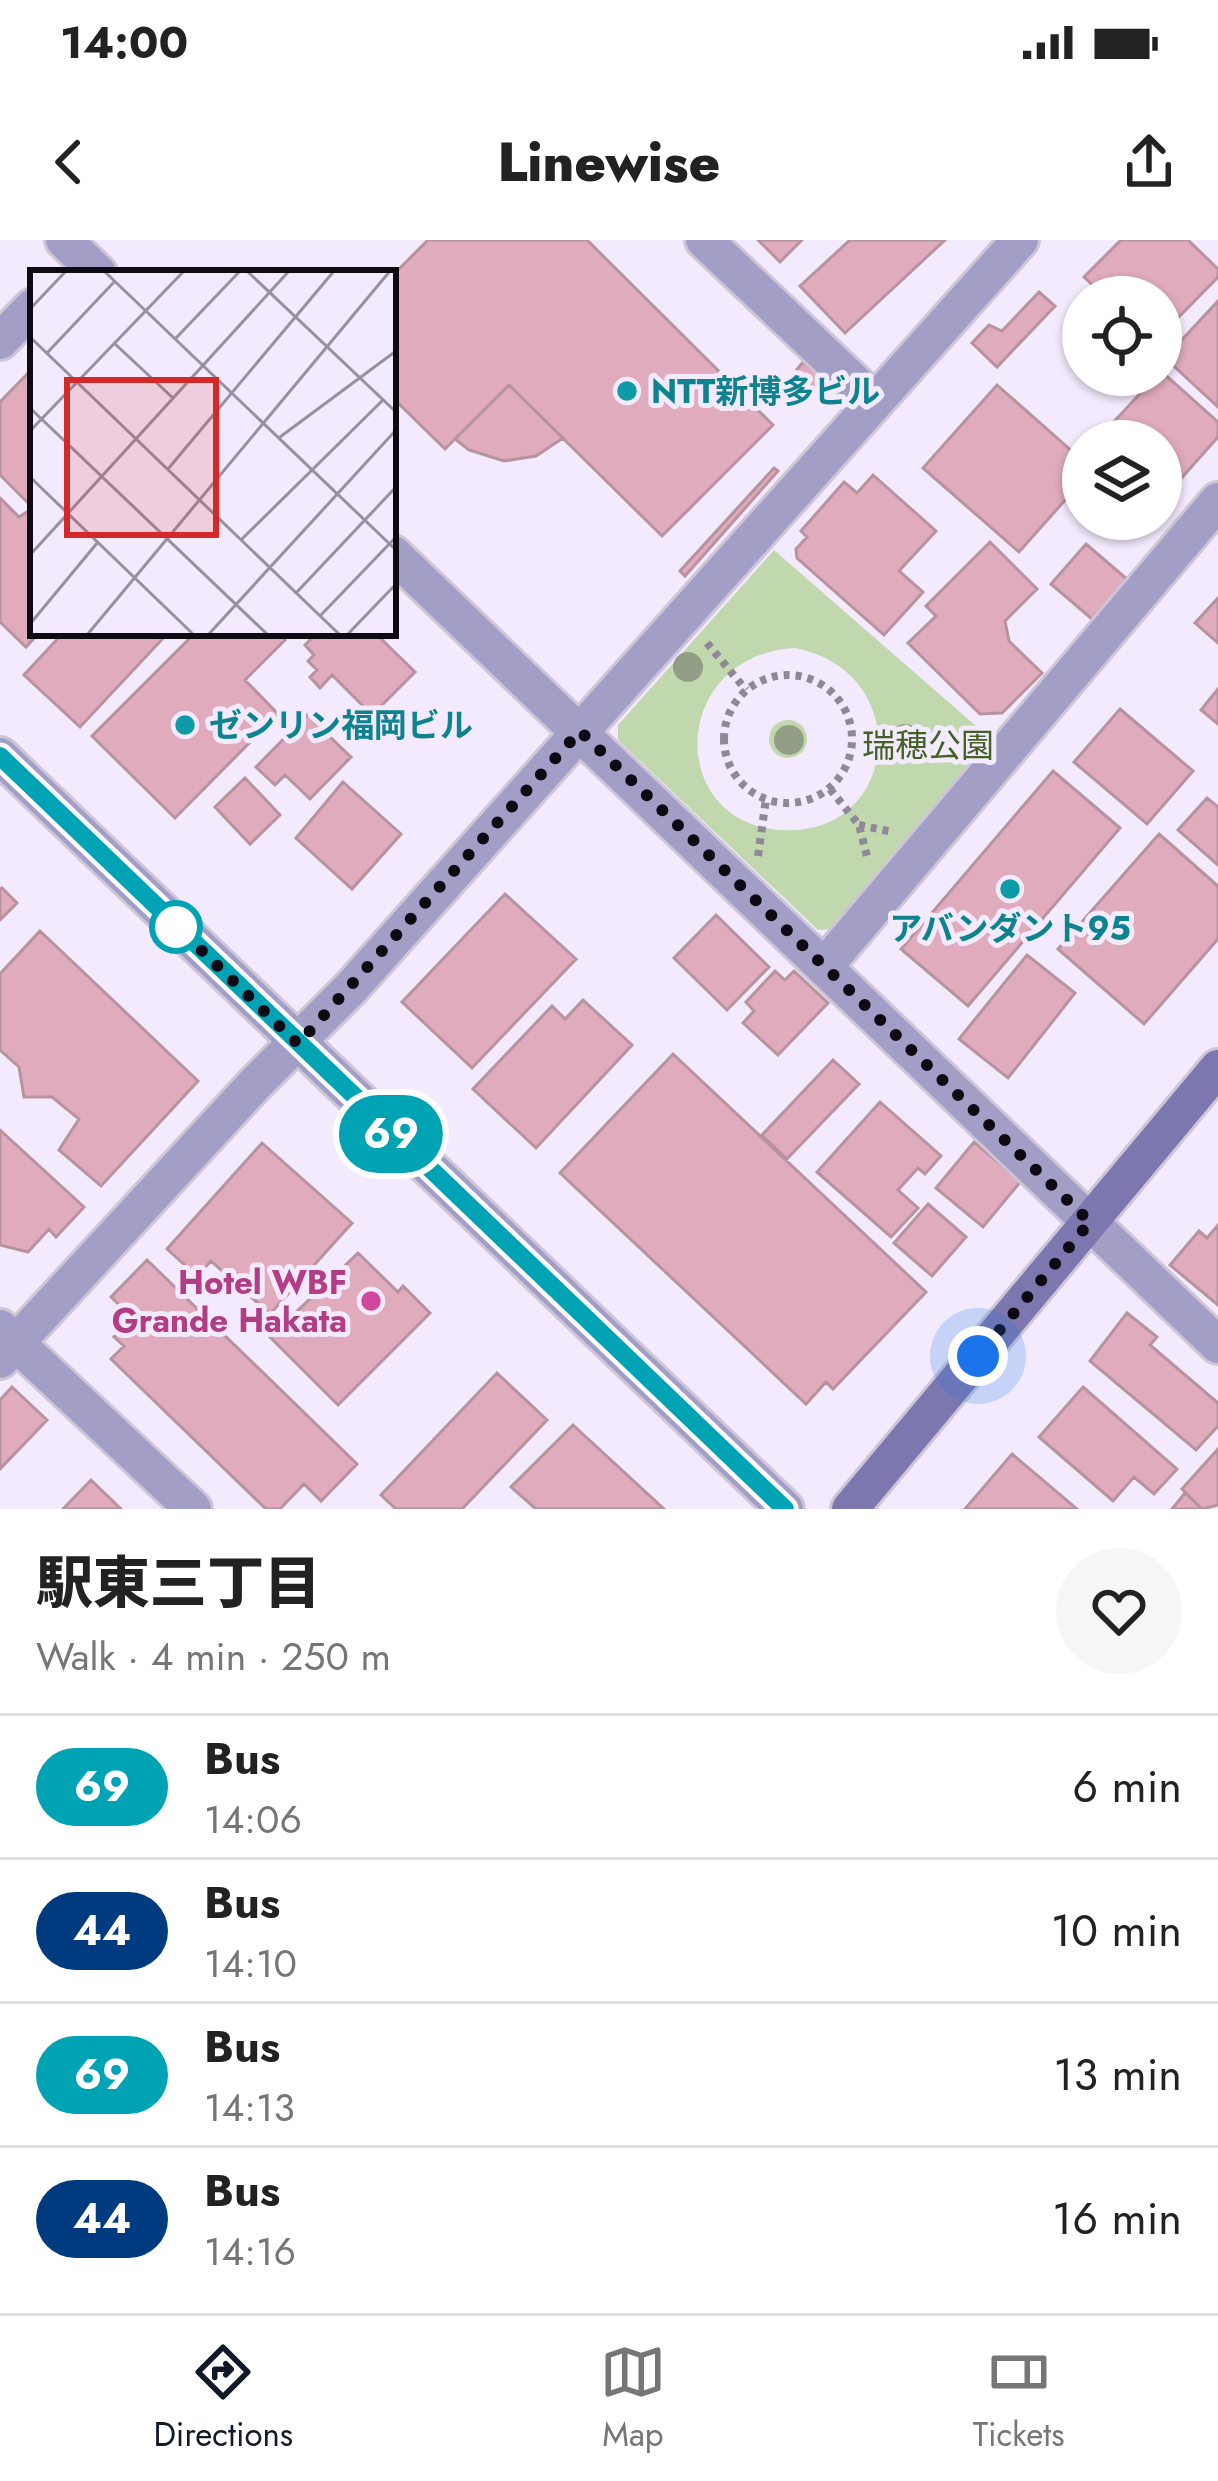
<!DOCTYPE html>
<meta charset="utf-8">
<style>
:root{--surface:#fff;--page:#f6f6f6;--text:#222;--muted:#767676;--line:#e0e0e0;--accent:#111827}
body{margin:0;font-family:Jost,"Noto Sans JP",sans-serif;background:var(--page);color:var(--text);height:100vh;display:flex;flex-direction:column;font-size:45px;white-space:nowrap}
*{box-sizing:border-box;margin:0}
p{font-size:39px;color:var(--muted)}
.icon{flex:none;width:66px;height:66px;fill:none;stroke:currentColor;stroke-width:2;stroke-linecap:round;stroke-linejoin:round}
.map{position:relative;height:1269px;overflow:hidden}
.side{display:flex;flex-direction:column;background:var(--surface);flex:1}
.side>*{flex:none}
.badge{padding:0 24px;border-radius:39px;font-size:42px;line-height:78px}
.buttons{position:absolute;left:1062px;top:36px;display:grid;gap:24px}
.buttons a{display:grid;place-items:center;width:120px;height:120px;border-radius:50%;background:var(--surface);box-shadow:0 3px 9px #0004;font-size:60px}
.you{position:absolute;width:60px;height:60px;margin:-30px;border:9px solid #fff;border-radius:50%;background:#1a73e8;box-shadow:0 0 0 18px #1a73e833}
.map>.badge{position:absolute;translate:-50% -50%;box-shadow:0 0 0 6px #fff}
.round{display:grid;place-items:center;flex:none;width:126px;height:126px;border-radius:63px;background:var(--page)}
.head{display:flex;align-items:center;justify-content:space-between;height:204px;padding:0 36px}
h1{font-size:57px;font-weight:800;line-height:90px}
ul{padding:0;list-style:none}
li{display:flex;align-items:center;gap:36px;height:144px;padding:0 36px;border-top:3px solid var(--line)}
li div{flex:1}
li b{display:block;font-size:45px}
li em{font-style:normal}
li .badge{min-width:132px;font-weight:700;text-align:center}
.status{display:flex;justify-content:space-between;align-items:center;height:84px;padding:0 60px;background:var(--surface);direction:ltr}
.status svg{height:33px;fill:currentColor}
header{display:flex;justify-content:space-between;align-items:center;height:156px;padding:0 36px;background:var(--surface);font-size:54px;font-weight:800}
.tab-bar{display:flex;justify-content:space-around;align-items:center;height:168px;border-top:3px solid var(--line);background:var(--surface);font-size:33px;color:var(--muted)}
.tab-bar a{display:grid;justify-items:center;gap:6px}
.tab-bar .selected{color:var(--accent)}
.map>svg:first-child{display:block}
.green{fill:#c1d8af;fill-rule:evenodd}
.building{fill:#e0abbc;stroke:#b7939e;stroke-width:3}
.lines{fill:none;stroke-linecap:round;stroke-linejoin:round}
.minor-casing{stroke:#cec6d8;stroke-width:42}
.tertiary-casing{stroke:#cec6d8;stroke-width:42}
.secondary-casing{stroke:#cec6d8;stroke-width:42}
.path{stroke:#8f8897;stroke-width:8;stroke-dasharray:6 6;stroke-linecap:butt}
.minor{stroke:#a29ec5;stroke-width:36}
.tertiary{stroke:#a29ec5;stroke-width:36}
.secondary{stroke:#7d77af;stroke-width:36}
.tree{fill:#929f86}
.line-casing{stroke:#fff;stroke-width:27}
.line{stroke:#00a3b4;stroke-width:18}
.walk{stroke:#0e0913;stroke-width:12;stroke-dasharray:0 21.6}
.culture-dot{fill:#0f9aa8;stroke:#f3eafd;stroke-width:4.5}
.stop-dot{fill:#fff;stroke:#00a3b4;stroke-width:6}
.hotel-dot{fill:#d1479c;stroke:#f3eafd;stroke-width:4.5}
.labels{text-anchor:middle;stroke-width:10;stroke-linejoin:round;paint-order:stroke}
.culture-label{font-size:33px;font-weight:bold;fill:#0d838f;stroke:#f3eafd;text-anchor:start}
.park-label{font-size:33px;fill:#426124;stroke:#f3eafd}
.hotel-label{font-size:33px;font-weight:bold;fill:#b23c85;stroke:#f3eafd;text-anchor:end}
.inset-road{fill:none;stroke:#97909f;stroke-width:3}
.view{fill:#d62828;fill-opacity:0.15;stroke:#d62828;stroke-width:6}
.inset-edge{fill:none;stroke:#0e0913;stroke-width:6}
</style>
<div class="status"><b>14:00</b><svg viewBox="0 0 49 12"><path d="M0 12V9h3v3zM5 12V6h3v6zM10 12V3h3v9zM15 12V0h3v12zM26 1h20v11H26zM47 4h2v5h-2z"/></svg></div>
<header><svg class="icon" aria-label="back" viewBox="0 0 24 24"><path d="M15 5l-7 7 7 7"/></svg>Linewise<svg class="icon" aria-label="share" viewBox="0 0 24 24"><path d="M12 15V3M7 8l5-5 5 5M5 13v7h14v-7"/></svg></header>
<div class="map">
<svg width="1218" height="1269" viewBox="0 0 1218 1269">
<rect width="100%" height="100%" fill="#f3eafd"/>
<path class="green" d="M 774,310 L 992,500 L 833,689 L 818,690 L 618,500 L 618,485 ZM 795,408 C 917,432 899,598 781,590 C 665,583 670,415 795,408 Z
M769 499a19 19 0 1 1 38 0a19 19 0 1 1-38 0Z"/>
<path class="building" d="M 428,0 L 587,0 L 773,185 L 662,296 L 509,145 L 445,209 L 393,158 L 393,35 Z
M 758,0 L 802,0 L 780,22 Z
M 850,0 L 945,0 L 845,93 L 800,46 Z
M 1121,0 L 1188,0 L 1218,29 L 1218,37 L 1161,95 L 1161,57 L 1105,57 L 1084,37 Z
M 1039,52 L 1055,66 L 997,127 L 972,103 L 989,85 L 1002,91 Z
M 1218,61 L 1218,167 L 1165,118 Z
M 803,122 L 823,137 L 815,149 L 794,133 Z
M 33,128 L 33,256 L 27,262 L 0,235 L 0,162 Z
M 1161,131 L 1218,182 L 1218,197 L 1161,261 L 1161,201 L 1096,201 Z
M 509,145 L 563,198 L 536,216 L 504,221 L 469,210 L 455,199 Z
M 997,145 L 1083,221 L 1083,240 L 1019,312 L 923,228 Z
M 774,228 L 778,231 L 685,336 L 680,331 Z
M 873,235 L 936,291 L 899,331 L 923,352 L 884,395 L 797,318 L 796,309 L 807,297 L 801,291 L 844,242 L 857,253 Z
M 0,258 L 19,277 L 33,268 L 33,393 L 39,393 L 26,407 L 0,382 Z
M 990,302 L 1037,349 L 1005,381 L 1009,401 L 1042,433 L 1002,473 L 980,474 L 908,403 L 936,376 L 926,366 Z
M 1086,304 L 1128,340 L 1093,380 L 1051,344 Z
M 1218,358 L 1218,403 L 1195,383 Z
M 63,393 L 168,393 L 80,487 L 24,435 Z
M 195,393 L 278,393 L 285,400 L 245,440 L 278,474 L 175,578 L 92,496 Z
M 317,393 L 375,393 L 415,432 L 372,475 L 332,435 L 320,448 L 310,437 L 317,430 L 308,421 L 314,415 L 305,405 Z
M 1218,449 L 1218,484 L 1201,470 Z
M 1120,469 L 1193,531 L 1147,584 L 1074,522 Z
M 307,475 L 351,517 L 310,559 L 285,535 L 275,545 L 256,527 Z
M 1053,531 L 1120,588 L 968,766 L 901,709 Z
M 245,538 L 280,575 L 250,604 L 215,567 Z
M 343,542 L 401,594 L 352,649 L 296,598 Z
M 1207,558 L 1218,567 L 1218,625 L 1178,590 Z
M 1159,594 L 1218,646 L 1218,699 L 1144,784 L 1058,709 Z
M 2,648 L 17,663 L 0,680 L 0,649 Z
M 505,654 L 576,719 L 472,828 L 402,762 Z
M 716,675 L 769,727 L 727,770 L 674,718 Z
M 40,691 L 198,841 L 101,946 L 59,910 L 79,879 L 52,857 L 24,857 L 19,827 L 0,810 L 0,734 Z
M 1027,715 L 1075,753 L 1008,838 L 959,799 Z
M 775,731 L 785,740 L 794,731 L 828,763 L 778,815 L 743,783 L 754,771 L 746,762 Z
M 583,760 L 632,805 L 536,908 L 473,849 L 552,766 L 565,779 Z
M 673,814 L 926,1052 L 833,1149 L 826,1142 L 806,1164 L 560,933 Z
M 833,820 L 859,844 L 787,919 L 762,895 Z
M 880,862 L 941,916 L 925,934 L 918,928 L 898,950 L 918,968 L 891,997 L 817,932 Z
M 0,890 L 84,967 L 56,997 L 49,989 L 28,1012 L 0,1005 Z
M 974,902 L 1021,941 L 983,987 L 936,948 Z
M 262,903 L 352,983 L 270,1074 L 211,1021 L 197,1036 L 167,1009 Z
M 928,964 L 966,997 L 932,1036 L 894,1003 Z
M 1218,985 L 1218,1065 L 1170,1025 L 1199,991 L 1207,998 Z
M 358,1013 L 398,1052 L 403,1046 L 430,1073 L 338,1165 L 270,1097 Z
M 147,1020 L 357,1224 L 321,1261 L 304,1244 L 280,1269 L 266,1269 L 111,1119 L 124,1106 L 114,1097 L 133,1078 L 111,1057 Z
M 1127,1073 L 1157,1097 L 1150,1105 L 1218,1163 L 1218,1186 L 1196,1210 L 1090,1121 Z
M 497,1133 L 547,1180 L 462,1269 L 396,1269 L 381,1255 Z
M 12,1147 L 47,1180 L 0,1229 L 0,1160 Z
M 1083,1147 L 1177,1229 L 1154,1254 L 1134,1237 L 1113,1261 L 1039,1197 Z
M 573,1185 L 664,1269 L 536,1269 L 511,1247 Z
M 1218,1209 L 1218,1265 L 1202,1269 L 1182,1249 Z
M 1012,1214 L 1077,1269 L 965,1269 Z
M 91,1240 L 121,1269 L 63,1269 Z
M 1185,1253 L 1202,1269 L 1172,1269 Z"/>
<g class="lines">
<defs>
<path id="minor" d="M 704,0 L 873,160
M 824,727 L 1218,261"/>
<path id="tertiary" d="M 64,0 L 98,33
M 0,101 L 33,67
M 393,314 L 1218,1105
M 0,516 L 785,1269
M 0,1088 L 193,1269
M 0,1120 L 255,844 L 351,748 L 1020,0"/>
<path id="secondary" d="M 850,1269 L 1218,828"/>
</defs>
<use href="#minor" class="minor-casing"/>
<use href="#tertiary" class="tertiary-casing"/>
<use href="#secondary" class="secondary-casing"/>
<path class="path" d="M 707,403 L 746,450
M724 499a64 64 0 1 1 128 0a64 64 0 1 1-128 0Z
M 830,549 L 859,585 L 868,620
M 859,585 L 893,592
M 758,616 L 766,559"/>
<use href="#minor" class="minor"/>
<use href="#tertiary" class="tertiary"/>
<use href="#secondary" class="secondary"/>
</g>
<g class="tree">
<circle cx="688" cy="427" r="15"/>
<circle cx="905" cy="499" r="15"/>
<circle cx="789" cy="500" r="15"/>
</g>
<g class="lines">
<defs>
<path id="line" d="M 0,516 L 785,1269"/>
</defs>
<use href="#line" class="line-casing"/>
<use href="#line" class="line"/>
<path class="walk" d="M 176,687 L 166,676 L 298,804 L 580,491 L 1090,982 L 978,1116"/>
</g>
<g class="culture-dot">
<circle cx="627" cy="151" r="12"/>
<circle cx="185" cy="485" r="12"/>
<circle cx="1010" cy="649" r="12"/>
</g>
<circle class="stop-dot" cx="176" cy="687" r="24"/>
<circle class="hotel-dot" cx="371" cy="1061" r="12"/>
<g class="labels">
<g class="culture-label">
<text x="651" y="163">NTT新博多ビル</text>
<text x="209" y="497">ゼンリン福岡ビル</text>
<text x="1010" y="700" text-anchor="middle">アバンダント95</text>
</g>
<g class="park-label">
<text x="928" y="517">瑞穂公園</text>
</g>
<g class="hotel-label">
<text x="347" y="1054">Hotel WBF<tspan x="347" dy="38">Grande Hakata</tspan></text>
</g>
</g>
<g transform="translate(30 30)">
<rect width="366" height="366" fill="#f3eafd"/>
<path class="inset-road" d="M 74,1 L 366,280M 217,1 L 366,142M 0,39 L 36,1M 0,67 L 310,365M 146,68 L 210,1M 84,73 L 144,129M 17,83 L 85,11M 0,138 L 238,365M 0,161 L 154,1M 250,167 L 366,81M 138,199 L 304,1M 0,207 L 164,365M 211,270 L 353,130M 0,285 L 259,1M 266,323 L 366,217M 290,346 L 366,267M 0,354 L 68,272M 57,365 L 360,1M 178,365 L 366,160M 317,365 L 366,314"/>
<path class="view" d="M 37,110 L 186,110 L 186,265 L 37,265 Z"/>
<rect width="366" height="366" class="inset-edge"/>
</g>
</svg>
<div class="buttons">
<a><svg class="icon" aria-label="locate" viewBox="0 0 24 24"><circle cx="12" cy="12" r="6"/><path d="M12 2v4M12 18v4M2 12h4M18 12h4"/></svg></a>
<a><svg class="icon" aria-label="layers" viewBox="0 0 24 24"><path d="M12 4l9 5-9 5-9-5zM3 14l9 5 9-5"/></svg></a>
</div>
<div class="you" style="left:978px;top:1116px"></div>
<b class="badge" style="left:391px;top:894px;background:#00a3b4;color:#fff">69</b>
</div>
<section class="side">
<div class="head"><div><h1>駅東三丁目</h1><p>Walk · 4 min · 250 m</p></div><a class="round"><svg class="icon" aria-label="heart" viewBox="0 0 24 24"><path d="M12 20l-8-8c-3-5 5-10 8-4 3-6 11-1 8 4z"/></svg></a></div>
<ul>
<li><span class="badge" style="background:#00a3b4;color:#fff">69</span><div><b>Bus</b><p>14:06</p></div><em>6 min</em></li>
<li><span class="badge" style="background:#003b80;color:#fff">44</span><div><b>Bus</b><p>14:10</p></div><em>10 min</em></li>
<li><span class="badge" style="background:#00a3b4;color:#fff">69</span><div><b>Bus</b><p>14:13</p></div><em>13 min</em></li>
<li><span class="badge" style="background:#003b80;color:#fff">44</span><div><b>Bus</b><p>14:16</p></div><em>16 min</em></li>
</ul>
</section>
<nav class="tab-bar">
<a class="selected"><svg class="icon" aria-label="directions" viewBox="0 0 24 24"><path d="M12 3l9 9-9 9-9-9zM9 14v-3h6M13 9l2 2-2 2"/></svg>Directions</a>
<a><svg class="icon" aria-label="map" viewBox="0 0 24 24"><path d="M3 6l6-2 6 2 6-2v14l-6 2-6-2-6 2zM9 4v14M15 6v14"/></svg>Map</a>
<a><svg class="icon" aria-label="tickets" viewBox="0 0 24 24"><path d="M3 7h18v10H3zM15 7v10"/></svg>Tickets</a>
</nav>
